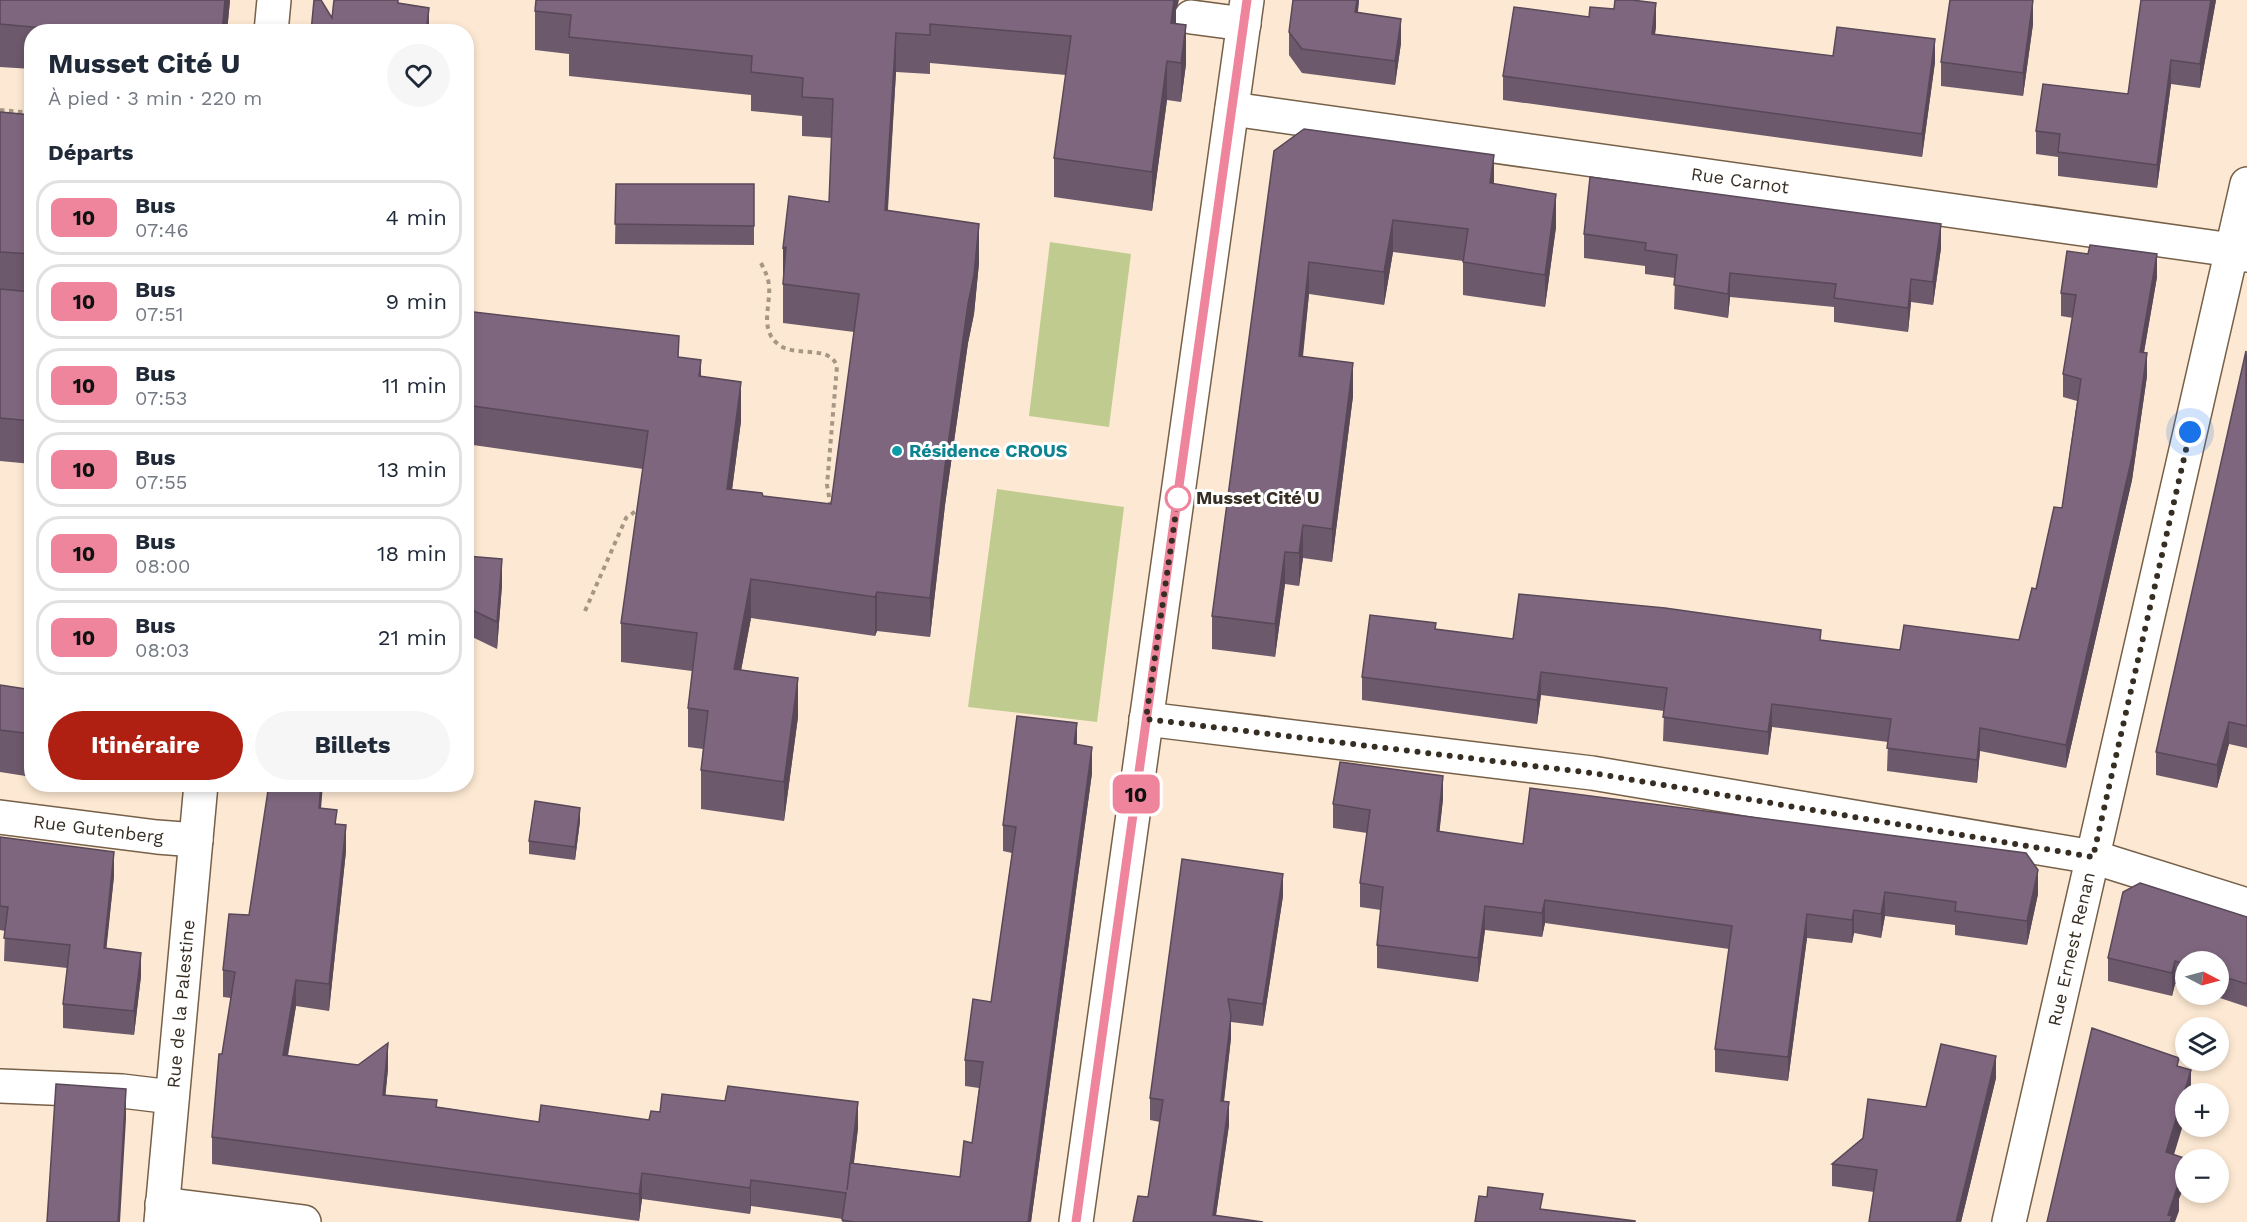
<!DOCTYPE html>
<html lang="fr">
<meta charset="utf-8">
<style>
:root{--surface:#fff;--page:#f6f6f7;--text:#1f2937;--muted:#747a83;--line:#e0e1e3;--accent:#af2012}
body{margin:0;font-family:"Work Sans",sans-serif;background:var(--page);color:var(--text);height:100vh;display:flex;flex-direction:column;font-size:22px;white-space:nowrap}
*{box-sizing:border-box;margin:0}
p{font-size:20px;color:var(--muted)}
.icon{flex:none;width:33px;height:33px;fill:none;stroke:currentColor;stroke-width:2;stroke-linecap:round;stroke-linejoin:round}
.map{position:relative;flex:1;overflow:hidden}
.details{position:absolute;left:24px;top:24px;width:450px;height:768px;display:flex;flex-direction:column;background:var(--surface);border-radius:24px;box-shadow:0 3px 9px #0003}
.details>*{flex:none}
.badge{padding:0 12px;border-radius:9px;font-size:21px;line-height:39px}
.needle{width:39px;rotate:96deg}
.fabs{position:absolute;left:2175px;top:951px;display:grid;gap:12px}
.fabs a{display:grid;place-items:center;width:54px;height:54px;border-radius:50%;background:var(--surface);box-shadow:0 3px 9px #0003;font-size:30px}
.you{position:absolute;width:30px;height:30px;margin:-15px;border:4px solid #fff;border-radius:50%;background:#1a73e8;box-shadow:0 0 0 9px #1a73e833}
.map>.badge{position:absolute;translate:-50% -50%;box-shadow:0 0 0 3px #fff}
h2{padding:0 24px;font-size:22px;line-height:54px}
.round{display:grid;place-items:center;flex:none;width:63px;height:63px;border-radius:32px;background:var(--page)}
.head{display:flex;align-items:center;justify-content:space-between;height:102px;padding:0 24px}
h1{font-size:28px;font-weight:700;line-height:45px}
.cta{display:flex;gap:12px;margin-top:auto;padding:12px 24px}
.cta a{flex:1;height:69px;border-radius:36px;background:var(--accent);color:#fff;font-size:24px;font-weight:700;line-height:69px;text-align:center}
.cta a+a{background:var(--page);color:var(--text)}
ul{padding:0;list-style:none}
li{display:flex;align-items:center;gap:18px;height:75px;margin:0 12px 9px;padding:0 12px;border:3px solid var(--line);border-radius:24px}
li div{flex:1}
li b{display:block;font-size:22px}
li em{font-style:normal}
li .badge{min-width:66px;font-weight:700;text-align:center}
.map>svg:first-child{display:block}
.green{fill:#c0cb8f}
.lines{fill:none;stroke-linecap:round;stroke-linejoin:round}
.minor-casing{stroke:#766048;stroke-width:36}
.path{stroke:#a69785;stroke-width:4;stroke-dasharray:4.5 4.5;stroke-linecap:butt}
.minor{stroke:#fff;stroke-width:33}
.wall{fill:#6c596c}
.shaded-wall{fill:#584858}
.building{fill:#7e677e;stroke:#584858;stroke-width:1.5}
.line-casing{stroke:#fff;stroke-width:14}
.line{stroke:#ef859d;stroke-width:9}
.walk{stroke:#372e23;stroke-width:6;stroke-dasharray:0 10.8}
.culture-dot{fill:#0f9aa8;stroke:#fff;stroke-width:2}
.stop-dot{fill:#fff;stroke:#ef859d;stroke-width:3}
.labels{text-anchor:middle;stroke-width:6;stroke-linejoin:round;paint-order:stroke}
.street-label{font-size:18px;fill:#372e23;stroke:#fff}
.culture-label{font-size:18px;font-weight:bold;fill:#0d838f;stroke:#fff;text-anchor:start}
.stop-label{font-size:18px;font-weight:bold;fill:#372e23;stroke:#fff;text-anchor:start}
</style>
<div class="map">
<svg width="2247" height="1222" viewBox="0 0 2247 1222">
<rect width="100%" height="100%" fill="#fde9d3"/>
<path class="green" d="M 1050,242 L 1131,254 L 1109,427 L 1029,416 Z
M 997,489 L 1124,507 L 1097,722 L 968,707 Z"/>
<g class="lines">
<defs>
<g id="minor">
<path d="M 1191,17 L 1244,24"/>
<path d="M 271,32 L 274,0"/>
<path id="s1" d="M 1232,109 L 2232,250 L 2247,255"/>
<path d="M 1146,719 L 1592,773 L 2093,857 L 2247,905"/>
<path id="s2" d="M 0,817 L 157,837 L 196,840"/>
<path d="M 0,1086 L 122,1091 L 172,1097"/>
<path d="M 162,1204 L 304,1222"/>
<path id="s3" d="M 161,1222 L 201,784"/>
<path d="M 1076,1222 L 1247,0"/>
<path id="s4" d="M 2009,1222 L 2247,184"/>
</g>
</defs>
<use href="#minor" class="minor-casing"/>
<path class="path" d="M 0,110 L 32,113
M 761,263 C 765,271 768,277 769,285 C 771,305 759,329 778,344 C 794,358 829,344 837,366 L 827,485 L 831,508
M 585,611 L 626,518 L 640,508"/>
<use href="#minor" class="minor"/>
</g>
<path class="wall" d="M 0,0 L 230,0 L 227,32 L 32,32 L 32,69 L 0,67 Z
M 1293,0 L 1359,0 L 1358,12 L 1401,43 L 1395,85 L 1302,73 L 1289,55 L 1289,32 Z
M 2216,0 L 2200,88 L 2171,84 L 2157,188 L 2058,176 L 2058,157 L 2036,154 L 2036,131 L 2128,94 Z
M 1178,4 L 1176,9 L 1176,23 L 1186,64 L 1181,102 L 1167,100 L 1152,211 L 1054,197 L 1054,158 L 1066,75 L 930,63 L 930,74 L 896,72 L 888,210 L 979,263 L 974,314 L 968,343 L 945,505 L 930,637 L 877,631 L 875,636 L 751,618 L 741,670 L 798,717 L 784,821 L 701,809 L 701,770 L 703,749 L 688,747 L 688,708 L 692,671 L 621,662 L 621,623 L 643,469 L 466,444 L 466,311 L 679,357 L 701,377 L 741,421 L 732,490 L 763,496 L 831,504 L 854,332 L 783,323 L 783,284 L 829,202 L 832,138 L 802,136 L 802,116 L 751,111 L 751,95 L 569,76 L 569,54 L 535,50 L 535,11 Z
M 1614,9 L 1656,26 L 1655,34 L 1833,56 L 1935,62 L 1922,157 L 1503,100 L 1503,76 L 1589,17 Z
M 2033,24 L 2023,96 L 1941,86 L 1941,62 Z
M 0,112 L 32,115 L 32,464 L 0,461 Z
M 1274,151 L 1494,184 L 1556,227 L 1545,307 L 1463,295 L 1463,261 L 1393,252 L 1384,305 L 1309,294 L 1303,357 L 1353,396 L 1332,562 L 1303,558 L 1299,586 L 1285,584 L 1275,657 L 1212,649 L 1212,616 Z
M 616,184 L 754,184 L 754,245 L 615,244 Z
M 1584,234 L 1941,248 L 1933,305 L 1911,302 L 1908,332 L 1834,322 L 1834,307 L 1730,297 L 1728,318 L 1674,309 L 1675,278 L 1645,274 L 1645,266 L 1584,258 Z
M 2157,277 L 2144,352 L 2147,376 L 2132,480 L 2066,768 L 1980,751 L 1977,783 L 1887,771 L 1888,742 L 1772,727 L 1768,755 L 1663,741 L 1664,711 L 1541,695 L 1537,724 L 1362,700 L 1362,677 L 1436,630 L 1513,639 L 1821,640 L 1900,650 L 2019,640 L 2062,508 L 2077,401 L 2063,397 L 2063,374 L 2073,318 L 2061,316 L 2061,293 Z
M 2247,351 L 2247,748 L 2229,744 L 2217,788 L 2156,775 L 2156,752 Z
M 466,556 L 502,585 L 497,649 L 466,634 Z
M 0,685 L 32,690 L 32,777 L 0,772 Z
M 1077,745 L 1092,773 L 1031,1222 L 842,1222 L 843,1219 L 751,1206 L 750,1214 L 642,1199 L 639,1221 L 212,1164 L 212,1137 L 222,1054 L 231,998 L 223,997 L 223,970 L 249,915 L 321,808 L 337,824 L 346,851 L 329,1011 L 296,1006 L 288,1056 L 388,1069 L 385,1095 L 437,1107 L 539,1122 L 649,1120 L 858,1128 L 854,1163 L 960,1177 L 972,1143 L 979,1088 L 965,1086 L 965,1060 L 991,1002 L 1012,853 L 1003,851 L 1003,825 Z
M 92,784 L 148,784 L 141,791 Z
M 1443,799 L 1439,832 L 1523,844 L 2038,894 L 2027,945 L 1955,935 L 1955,925 L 1885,916 L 1881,938 L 1854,933 L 1852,943 L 1807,938 L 1788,1081 L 1715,1072 L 1715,1049 L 1729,949 L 1545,923 L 1542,937 L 1485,930 L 1478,982 L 1377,968 L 1377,945 L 1381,910 L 1360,907 L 1360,883 L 1367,833 L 1333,828 L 1333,804 Z
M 580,821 L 575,860 L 529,854 L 529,841 Z
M 0,837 L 114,876 L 106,948 L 141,976 L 134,1035 L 63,1028 L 63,1004 L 67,968 L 4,961 L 5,931 L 0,930 Z
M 1283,896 L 1263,1026 L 1231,1022 L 1231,1038 L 1224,1102 L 1229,1125 L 1216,1215 L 1133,1222 L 1148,1197 L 1160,1122 L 1150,1120 L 1150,1098 Z
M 2247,917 L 2247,1007 L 2208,994 L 2218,994 L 2218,962 L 2186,962 L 2186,987 L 2175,984 L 2172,996 L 2108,981 L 2108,958 Z
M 1996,1078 L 1961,1222 L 1869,1222 L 1874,1192 L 1832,1186 L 1832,1164 L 1926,1107 Z"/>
<path class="shaded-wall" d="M 225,0 L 230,0 L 227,32 L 222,32 Z
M 1173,0 L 1179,0 L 1178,4 L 1176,9 L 1176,27 L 1171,23 Z
M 1357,0 L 1359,0 L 1355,36 L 1355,12 Z
M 2033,0 L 2033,24 L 2023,96 L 2023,73 Z
M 2211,0 L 2216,0 L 2200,88 L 2200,64 Z
M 1656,3 L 1656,26 L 1652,57 L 1652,34 Z
M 429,8 L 429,31 L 426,32 Z
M 1401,19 L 1401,43 L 1395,85 L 1395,61 Z
M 1186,25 L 1186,64 L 1181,102 L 1181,63 Z
M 896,33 L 896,72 L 885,249 L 885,210 Z
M 1935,39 L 1935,62 L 1922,157 L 1922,134 Z
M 2171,60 L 2171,84 L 2157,188 L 2157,165 Z
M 1167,61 L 1167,100 L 1152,211 L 1152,172 Z
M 1494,155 L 1494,187 L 1490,183 Z
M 1556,194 L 1556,227 L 1545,307 L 1545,275 Z
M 1393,220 L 1393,252 L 1384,305 L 1384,272 Z
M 979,224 L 979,263 L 974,314 L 968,343 L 945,505 L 930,637 L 930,598 L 945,466 Z
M 1941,224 L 1941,248 L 1933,305 L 1933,282 Z
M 786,247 L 783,284 L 783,248 Z
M 2157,254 L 2157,277 L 2140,375 L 2140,352 Z
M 1309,262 L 1309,294 L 1299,389 L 1299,356 Z
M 1730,273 L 1730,297 L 1728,318 L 1728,294 Z
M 1911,279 L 1911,302 L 1908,332 L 1908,308 Z
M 2147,353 L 2147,376 L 2132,480 L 2066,768 L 2066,745 Z
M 701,360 L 701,399 L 699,376 Z
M 1353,363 L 1353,396 L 1332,562 L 1332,529 Z
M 741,382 L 741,421 L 727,528 L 727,489 Z
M 1303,525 L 1303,558 L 1299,586 L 1299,553 Z
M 1285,552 L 1285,584 L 1275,657 L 1275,624 Z
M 502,559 L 502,585 L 497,649 L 497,622 Z
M 751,579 L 751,618 L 734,708 L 734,669 Z
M 877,592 L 877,631 L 875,636 L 875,597 Z
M 1541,672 L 1541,695 L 1537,724 L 1537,700 Z
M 798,678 L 798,717 L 784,821 L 784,782 Z
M 1772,704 L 1772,727 L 1768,755 L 1768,732 Z
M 2229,722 L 2229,744 L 2217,788 L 2217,765 Z
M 1077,723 L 1077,750 L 1074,744 Z
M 1980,728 L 1980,751 L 1977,783 L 1977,760 Z
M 1092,747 L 1092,773 L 1031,1222 L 1028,1222 Z
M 1443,776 L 1443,799 L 1437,855 L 1437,831 Z
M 141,784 L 148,784 L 141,791 Z
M 321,784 L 323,784 L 319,834 L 319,808 Z
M 580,808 L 580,821 L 575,860 L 575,847 Z
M 346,825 L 346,851 L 329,1011 L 329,984 Z
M 114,852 L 114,876 L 104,972 L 104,948 Z
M 2038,870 L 2038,894 L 2027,945 L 2027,921 Z
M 1283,874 L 1283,896 L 1263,1026 L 1263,1004 Z
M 1885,892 L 1885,916 L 1881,938 L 1881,914 Z
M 1545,900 L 1545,923 L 1542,937 L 1542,913 Z
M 1485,906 L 1485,930 L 1478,982 L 1478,958 Z
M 1854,910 L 1854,933 L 1852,943 L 1852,920 Z
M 1807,914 L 1807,938 L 1788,1081 L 1788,1057 Z
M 141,953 L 141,976 L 134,1035 L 134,1011 Z
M 2175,961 L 2175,984 L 2172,996 L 2172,973 Z
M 296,980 L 296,1006 L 283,1082 L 283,1055 Z
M 1231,1016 L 1231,1038 L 1221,1124 L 1221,1101 Z
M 388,1043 L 388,1069 L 383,1122 L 383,1095 Z
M 1996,1056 L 1996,1078 L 1961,1222 L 1956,1222 Z
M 2191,1070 L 2191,1094 L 2186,1094 L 2186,1115 L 2166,1181 L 2166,1152 Z
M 126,1089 L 126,1119 L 120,1222 L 118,1222 Z
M 858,1102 L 858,1128 L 847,1217 L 847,1190 Z
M 1229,1102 L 1229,1125 L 1215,1222 L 1213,1215 Z
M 2184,1158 L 2184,1187 L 2179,1199 L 2179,1211 L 2175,1222 L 2168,1222 L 2168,1215 L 2176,1181 Z
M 642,1173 L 642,1199 L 639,1221 L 639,1194 Z
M 751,1180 L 751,1206 L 750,1214 L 750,1188 Z"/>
<path class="building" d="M 0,0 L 225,0 L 222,32 L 86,32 L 0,24 Z
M 314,0 L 321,0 L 332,18 L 334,0 L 398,0 L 398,3 L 429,8 L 426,32 L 311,32 Z
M 536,0 L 1174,0 L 1171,23 L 1186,25 L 1181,63 L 1167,61 L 1152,172 L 1054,158 L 1071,36 L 930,24 L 930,35 L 896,33 L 885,210 L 979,224 L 974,275 L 968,304 L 945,466 L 930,598 L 877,592 L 875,597 L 751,579 L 734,669 L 798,678 L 784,782 L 701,770 L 708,711 L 688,708 L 697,633 L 621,623 L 648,431 L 466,405 L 466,311 L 679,336 L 678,357 L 701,360 L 699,376 L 741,382 L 727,489 L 762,493 L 763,496 L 831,504 L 859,294 L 783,284 L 786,247 L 783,248 L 789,196 L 829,202 L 833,99 L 802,97 L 803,78 L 751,72 L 752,56 L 569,37 L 571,15 L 535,11 Z
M 1293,0 L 1357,0 L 1355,12 L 1401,19 L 1395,61 L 1302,49 L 1289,32 Z
M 1615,0 L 1632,0 L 1656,3 L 1652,34 L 1833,56 L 1837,27 L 1935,39 L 1922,134 L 1503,76 L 1514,7 L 1589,17 L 1590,7 L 1614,9 Z
M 1950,0 L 2033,0 L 2023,73 L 1941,62 Z
M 2141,0 L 2211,0 L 2200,64 L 2171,60 L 2157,165 L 2058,152 L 2060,134 L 2036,131 L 2043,84 L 2128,94 Z
M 0,112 L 32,115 L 32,254 L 0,252 Z
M 1304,129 L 1494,155 L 1490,183 L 1556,194 L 1545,275 L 1463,262 L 1468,229 L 1393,220 L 1384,272 L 1309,262 L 1299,356 L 1353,363 L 1332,529 L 1303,525 L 1299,553 L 1285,552 L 1275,624 L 1212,616 L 1274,151 Z
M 1590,177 L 1941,224 L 1933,282 L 1911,279 L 1908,308 L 1834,298 L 1836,284 L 1730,273 L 1728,294 L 1674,285 L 1677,255 L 1645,250 L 1646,243 L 1584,234 Z
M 616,184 L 754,184 L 754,226 L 615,224 Z
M 2090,245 L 2157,254 L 2140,352 L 2147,353 L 2132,457 L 2066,745 L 1980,728 L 1977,760 L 1887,748 L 1891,719 L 1772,704 L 1768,732 L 1663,717 L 1667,688 L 1541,672 L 1537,700 L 1362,677 L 1370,615 L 1436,623 L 1435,629 L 1513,639 L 1519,594 L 1665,608 L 1821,630 L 1820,640 L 1900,650 L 1904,625 L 2019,640 L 2032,588 L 2036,589 L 2054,507 L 2062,508 L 2081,379 L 2063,374 L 2076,295 L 2061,293 L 2067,251 L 2088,254 Z
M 0,289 L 32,292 L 32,421 L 0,418 Z
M 2246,351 L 2247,726 L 2229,722 L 2217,765 L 2156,752 Z
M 466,556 L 502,559 L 497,622 L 466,607 Z
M 0,685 L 32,690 L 32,734 L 0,730 Z
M 1017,716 L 1077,723 L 1074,744 L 1092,747 L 1028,1222 L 854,1222 L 842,1220 L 846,1193 L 751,1180 L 750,1188 L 642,1173 L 639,1194 L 212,1137 L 219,1054 L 222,1054 L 235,972 L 223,970 L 229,914 L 249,915 L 269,784 L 321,784 L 319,808 L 337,810 L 335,824 L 346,825 L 329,984 L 296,980 L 283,1055 L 358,1065 L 388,1043 L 383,1095 L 437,1100 L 436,1107 L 539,1122 L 541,1105 L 649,1120 L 651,1111 L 660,1112 L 662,1094 L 725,1101 L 728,1086 L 858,1102 L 847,1190 L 850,1163 L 960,1177 L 964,1141 L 972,1143 L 983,1062 L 965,1060 L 973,999 L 991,1002 L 1016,827 L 1003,825 Z
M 1340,762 L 1443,776 L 1437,831 L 1523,844 L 1530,788 L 2026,853 L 2038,870 L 2027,921 L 1955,911 L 1956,902 L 1885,892 L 1881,914 L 1854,910 L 1852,920 L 1807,914 L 1788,1057 L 1715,1049 L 1732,926 L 1545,900 L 1542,913 L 1485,906 L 1478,958 L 1377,945 L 1383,887 L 1360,883 L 1370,810 L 1333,804 Z
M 535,801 L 580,808 L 575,847 L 529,841 Z
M 0,837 L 114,852 L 104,948 L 141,953 L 134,1011 L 63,1004 L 70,945 L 4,938 L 8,907 L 0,906 Z
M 1182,859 L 1283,874 L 1263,1004 L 1228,999 L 1231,1016 L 1221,1101 L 1229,1102 L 1213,1215 L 1263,1222 L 1133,1222 L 1138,1196 L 1148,1197 L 1163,1100 L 1150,1098 Z
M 2140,883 L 2247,917 L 2247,984 L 2218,975 L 2218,962 L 2186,962 L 2186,965 L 2175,961 L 2172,973 L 2108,958 L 2123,892 Z
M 2092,1028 L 2179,1058 L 2177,1066 L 2191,1070 L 2166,1152 L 2184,1158 L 2176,1181 L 2179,1182 L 2168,1215 L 2172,1216 L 2170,1222 L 2047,1222 Z
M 1941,1044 L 1996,1056 L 1956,1222 L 1869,1222 L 1877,1170 L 1832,1164 L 1863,1138 L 1868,1099 L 1926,1107 Z
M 56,1084 L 126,1089 L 118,1222 L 47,1222 Z
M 1488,1187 L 1543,1194 L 1540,1209 L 1635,1221 L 1635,1222 L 1475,1222 L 1479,1196 L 1487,1197 Z"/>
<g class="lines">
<defs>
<path id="line" d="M 1076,1222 L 1247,0"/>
</defs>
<use href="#line" class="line-casing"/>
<use href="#line" class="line"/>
<path class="walk" d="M 1178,498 L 1146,719 L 1592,773 L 2093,857 L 2190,432"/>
</g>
<circle class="culture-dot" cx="897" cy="451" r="6"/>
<circle class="stop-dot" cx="1178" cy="498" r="12"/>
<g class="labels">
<g class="street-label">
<text dy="6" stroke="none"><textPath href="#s1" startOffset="513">Rue Carnot</textPath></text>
<text dy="6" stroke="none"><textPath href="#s2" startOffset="99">Rue Gutenberg</textPath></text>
<text dy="6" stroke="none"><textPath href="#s4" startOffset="280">Rue Ernest Renan</textPath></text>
<text dy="6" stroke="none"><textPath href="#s3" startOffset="219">Rue de la Palestine</textPath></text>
</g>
<g class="culture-label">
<text x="909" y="457">Résidence CROUS</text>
</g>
<g class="stop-label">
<text x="1196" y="504">Musset Cité U</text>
</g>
</g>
</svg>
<div class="fabs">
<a><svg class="needle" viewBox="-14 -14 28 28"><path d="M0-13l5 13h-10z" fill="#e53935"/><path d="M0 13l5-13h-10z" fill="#747a83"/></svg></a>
<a><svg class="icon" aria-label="layers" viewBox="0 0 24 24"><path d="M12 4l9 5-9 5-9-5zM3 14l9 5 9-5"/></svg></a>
<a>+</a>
<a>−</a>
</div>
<div class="you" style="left:2190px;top:432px"></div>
<b class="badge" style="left:1136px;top:794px;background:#ef859d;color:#111">10</b>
<section class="details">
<div class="head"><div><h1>Musset Cité U</h1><p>À pied · 3 min · 220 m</p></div><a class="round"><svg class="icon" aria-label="heart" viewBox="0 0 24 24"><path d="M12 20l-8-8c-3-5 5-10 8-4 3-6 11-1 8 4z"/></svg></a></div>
<h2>Départs</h2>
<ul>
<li><span class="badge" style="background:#ef859d;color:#111">10</span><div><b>Bus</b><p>07:46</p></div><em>4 min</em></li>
<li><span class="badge" style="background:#ef859d;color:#111">10</span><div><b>Bus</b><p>07:51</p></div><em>9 min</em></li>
<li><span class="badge" style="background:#ef859d;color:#111">10</span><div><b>Bus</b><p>07:53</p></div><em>11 min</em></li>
<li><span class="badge" style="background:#ef859d;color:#111">10</span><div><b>Bus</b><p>07:55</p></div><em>13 min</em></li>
<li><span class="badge" style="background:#ef859d;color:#111">10</span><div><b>Bus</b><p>08:00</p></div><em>18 min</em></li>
<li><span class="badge" style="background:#ef859d;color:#111">10</span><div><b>Bus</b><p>08:03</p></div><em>21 min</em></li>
</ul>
<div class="cta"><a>Itinéraire</a><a>Billets</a></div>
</section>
</div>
